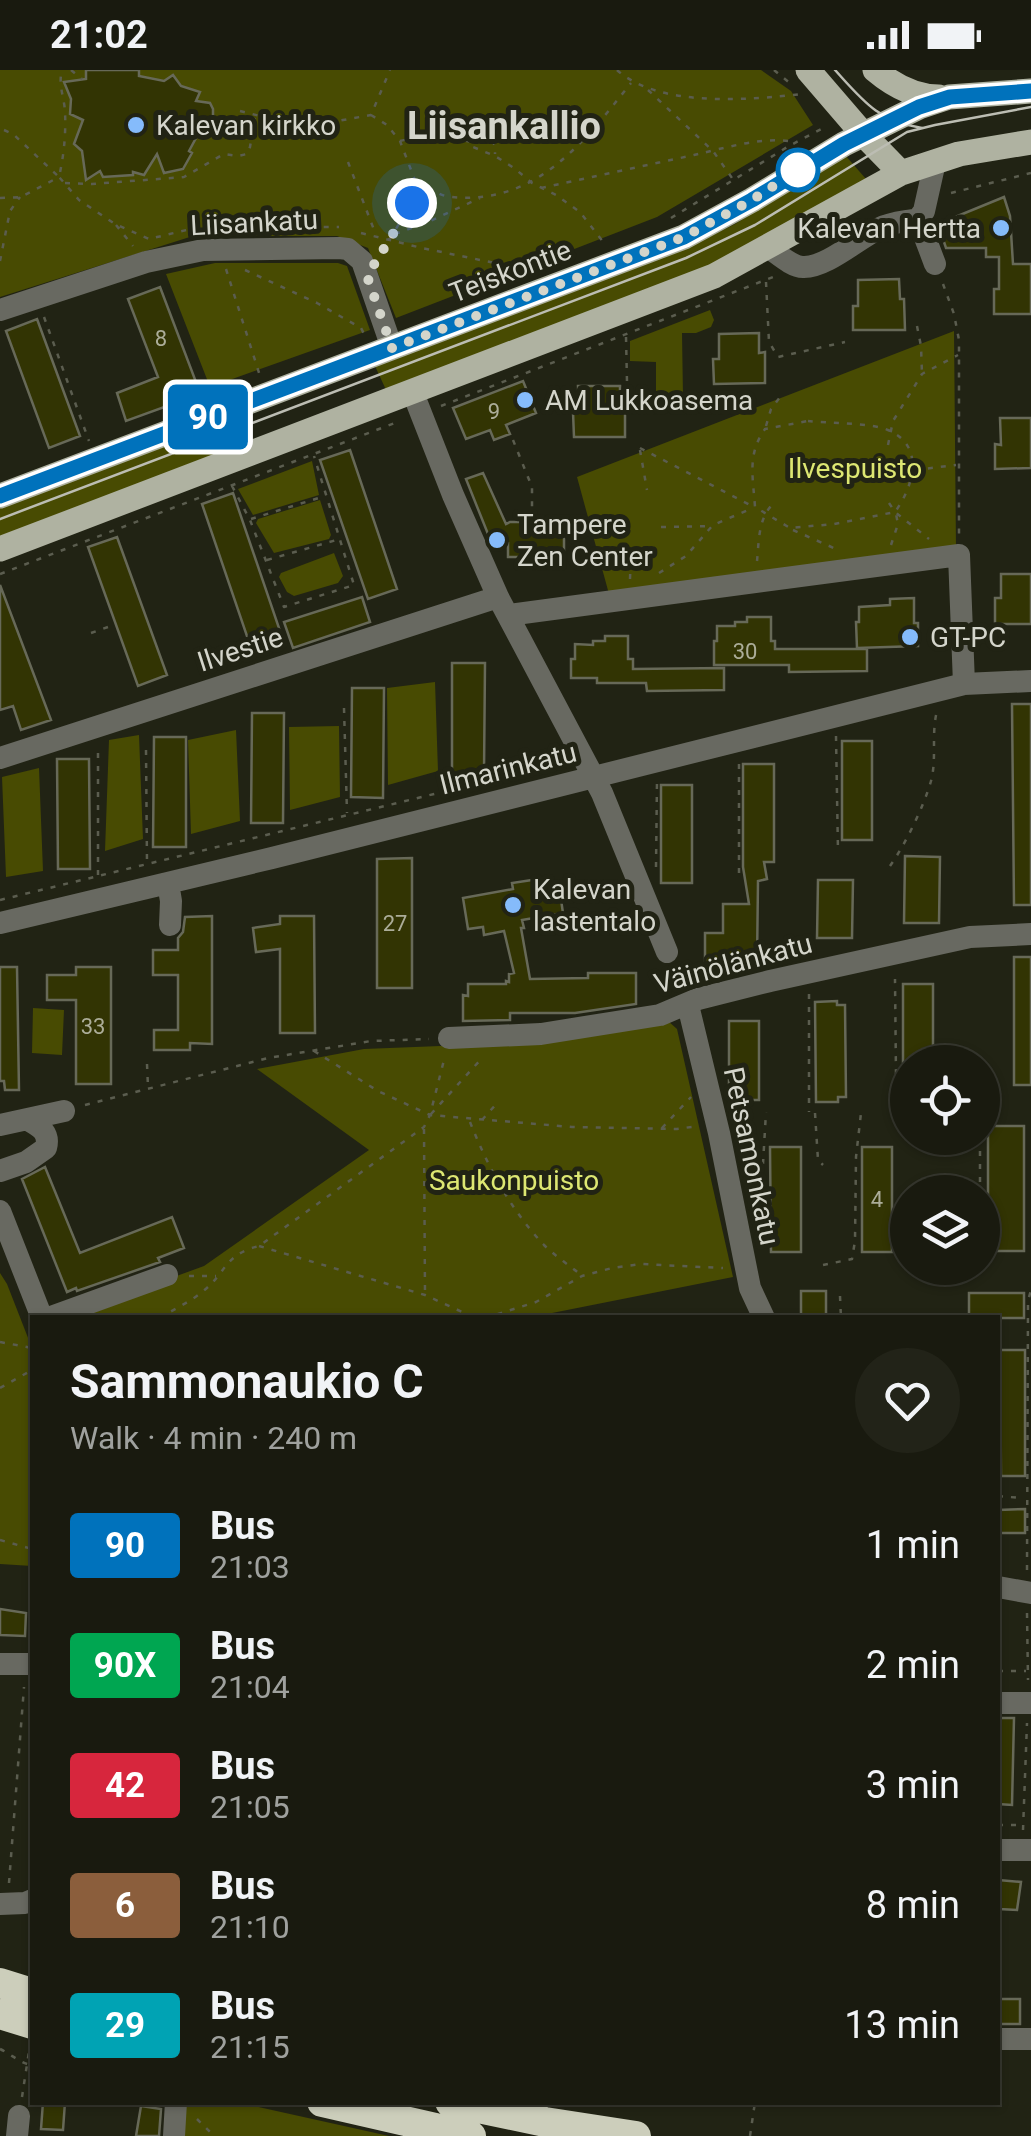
<!DOCTYPE html>
<meta charset="utf-8">
<style>
:root{--surface:#191a0f;--page:#222318;--text:#f1f3f6;--muted:#9fa19e;--line:#37382f}
body{margin:0;font-family:Roboto,sans-serif;background:var(--page);color:var(--text);height:100vh;display:flex;flex-direction:column;font-size:38px;white-space:nowrap}
*{box-sizing:border-box;margin:0}
p{font-size:32px;color:var(--muted)}
.icon{flex:none;width:55px;height:55px;fill:none;stroke:currentColor;stroke-width:2;stroke-linecap:round;stroke-linejoin:round}
.map{position:relative;flex:1;overflow:hidden}
.side{position:absolute;left:30px;top:1245px;width:970px;height:790px;display:flex;flex-direction:column;background:var(--surface);border-radius:0px;box-shadow:0 2px 8px #0004,0 0 0 2px var(--line)}
.side>*{flex:none}
.badge{padding:0 20px;border-radius:8px;font-size:35px;line-height:65px}
.tools{position:absolute;left:890px;top:975px;display:grid;gap:20px}
.tools a{display:grid;place-items:center;width:110px;height:110px;border-radius:50%;background:var(--surface);box-shadow:0 2px 8px #0004,0 0 0 2px var(--line);font-size:50px}
.you{position:absolute;width:50px;height:50px;margin:-25px;border:8px solid #fff;border-radius:50%;background:#1a73e8;box-shadow:0 0 0 15px #1a73e833}
.map>.badge{position:absolute;translate:-50% -50%;box-shadow:0 0 0 5px #fff}
.round{display:grid;place-items:center;flex:none;width:105px;height:105px;border-radius:52px;background:var(--page)}
.headline{display:flex;align-items:center;justify-content:space-between;height:170px;padding:0 40px}
h1{font-size:48px;font-weight:700;line-height:75px}
ul{padding:0;list-style:none}
li{display:flex;align-items:center;gap:30px;height:120px;padding:0 40px}
li div{flex:1}
li b{display:block;font-size:38px}
li em{font-style:normal}
li .badge{min-width:110px;font-weight:700;text-align:center}
.status{display:flex;justify-content:space-between;align-items:center;height:70px;padding:0 50px;background:var(--surface);direction:ltr}
.status svg{height:28px;fill:currentColor}
.map>svg:first-child{display:block}
.green{fill:#484b02}
.building{fill:#323403;stroke:#676958;stroke-width:2.5}
.lines{fill:none;stroke-linecap:round;stroke-linejoin:round}
.path{stroke:#5b5d4f;stroke-width:2.5;stroke-dasharray:5 8;stroke-linecap:butt}
.minor{stroke:#686961;stroke-width:22}
.major{stroke:#afb2a1;stroke-width:25}
.highway{stroke:#cccebb;stroke-width:30}
.tram{stroke:#bcbdb3;stroke-width:2.5}
.line-casing{stroke:#fff;stroke-width:22}
.line{stroke:#0072bc;stroke-width:15}
.walk{stroke:#d4d5cb;stroke-width:10;stroke-dasharray:0 18}
.poi-dot{fill:#85bbfb;stroke:#212314;stroke-width:4}
.stop-dot{fill:#fff;stroke:#0072bc;stroke-width:5}
.labels{text-anchor:middle;stroke-width:10;stroke-linejoin:round;paint-order:stroke}
.number-label{font-size:22px;fill:#acad99}
.poi-label{font-size:28px;fill:#d4d5cb;stroke:#212314;text-anchor:start}
.street-label{font-size:28px;fill:#d4d5cb;stroke:#212314}
.park-label{font-size:28px;fill:#dde772;stroke:#212314}
.district-label{font-size:38px;font-weight:bold;fill:#d4d5cb;stroke:#212314}
</style>
<div class="status"><b>21:02</b><svg viewBox="0 0 49 12"><path d="M0 12V9h3v3zM5 12V6h3v6zM10 12V3h3v9zM15 12V0h3v12zM26 1h20v11H26zM47 4h2v5h-2z"/></svg></div>
<div class="map">
<svg width="1031" height="2066" viewBox="0 0 1031 2066">
<rect width="100%" height="100%" fill="#212314"/>
<path class="green" d="M 0,0 L 761,0 L 791,21 L 813,55 L 657,147 L 396,248 L 368,178 L 337,166 L 193,166 L 0,227 Z
M 845,85 L 866,109 L 752,180 L 387,322 L 375,296 L 711,166 L 735,154 Z
M 215,193 L 338,193 L 347,196 L 370,260 L 210,317 L 166,204 Z
M 710,240 L 714,250 L 711,257 L 696,263 L 682,263 L 683,327 L 656,336 L 656,292 L 630,291 L 630,271 Z
M 954,261 L 956,479 L 609,524 L 577,407 Z
M 206,359 L 217,388 L 0,471 L 0,437 Z
M 312,391 L 319,425 L 253,445 L 238,419 Z
M 320,430 L 331,465 L 329,469 L 274,483 L 256,453 L 258,449 Z
M 334,483 L 343,506 L 338,513 L 294,526 L 287,522 L 279,507 L 281,503 Z
M 435,612 L 438,701 L 388,715 L 387,618 Z
M 339,656 L 340,727 L 290,740 L 289,657 Z
M 236,660 L 240,751 L 191,764 L 188,670 Z
M 139,665 L 143,769 L 105,781 L 109,670 Z
M 39,698 L 43,801 L 6,807 L 2,707 Z
M 33,938 L 64,940 L 62,985 L 32,983 Z
M 668,951 L 677,959 L 733,1207 L 532,1247 L 64,1247 L 204,1196 L 369,1080 L 257,999 L 364,979 L 539,972 Z
M 0,1203 L 7,1214 L 32,1278 L 32,1496 L 0,1494 Z
M 183,2032 L 240,2033 L 389,2066 L 181,2066 Z"/>
<path class="building" d="M 86,0 L 139,0 L 139,6 L 164,11 L 173,5 L 181,16 L 200,22 L 196,31 L 210,33 L 213,39 L 213,52 L 192,47 L 196,68 L 189,81 L 192,83 L 183,99 L 164,103 L 157,84 L 144,105 L 133,102 L 133,105 L 103,107 L 100,101 L 86,110 L 82,81 L 74,74 L 83,50 L 70,44 L 71,29 L 64,12 L 86,9 Z
M 1004,127 L 1010,146 L 1013,194 L 1031,194 L 1031,244 L 994,244 L 994,219 L 999,219 L 999,187 L 986,187 L 986,178 L 946,178 L 938,154 Z
M 899,209 L 900,229 L 904,229 L 905,260 L 853,260 L 853,236 L 858,236 L 858,210 Z
M 160,217 L 199,320 L 169,331 L 170,335 L 126,351 L 117,323 L 158,307 L 128,229 Z
M 37,249 L 80,366 L 49,378 L 6,261 Z
M 759,263 L 759,283 L 765,282 L 765,313 L 714,314 L 713,289 L 719,289 L 719,264 Z
M 523,311 L 536,343 L 506,355 L 510,364 L 494,370 L 490,360 L 466,369 L 453,338 Z
M 578,316 L 620,316 L 620,335 L 625,335 L 625,367 L 574,367 L 573,342 L 579,341 Z
M 1000,348 L 1031,348 L 1031,398 L 995,399 L 995,374 L 1001,375 Z
M 350,380 L 397,519 L 368,529 L 320,390 Z
M 483,403 L 506,454 L 510,452 L 564,452 L 564,490 L 530,495 L 530,487 L 508,487 L 508,473 L 492,474 L 466,409 Z
M 233,423 L 281,564 L 250,575 L 202,434 Z
M 117,467 L 167,605 L 138,616 L 88,477 Z
M 1001,504 L 1031,504 L 1031,554 L 995,554 L 995,528 L 1001,528 Z
M 0,515 L 51,650 L 21,660 L 13,636 L 0,640 Z
M 362,527 L 370,552 L 293,578 L 284,552 Z
M 914,528 L 914,553 L 918,553 L 918,576 L 857,578 L 856,552 L 859,552 L 859,537 L 890,535 L 890,529 Z
M 747,547 L 771,547 L 771,571 L 775,571 L 775,579 L 867,579 L 867,601 L 789,602 L 789,595 L 714,595 L 714,571 L 717,571 L 717,556 L 735,556 L 735,552 L 747,552 Z
M 605,566 L 628,566 L 628,589 L 633,589 L 633,599 L 724,598 L 724,620 L 647,621 L 646,613 L 597,613 L 597,608 L 571,608 L 571,589 L 575,589 L 575,574 L 593,575 L 593,571 L 605,571 Z
M 452,593 L 485,593 L 484,703 L 452,703 Z
M 352,618 L 384,618 L 383,728 L 351,727 Z
M 1012,634 L 1031,634 L 1031,835 L 1014,835 Z
M 252,643 L 284,643 L 283,753 L 251,753 Z
M 154,667 L 186,667 L 186,777 L 153,777 Z
M 842,671 L 872,671 L 872,770 L 842,770 Z
M 57,689 L 89,689 L 90,799 L 58,799 Z
M 743,694 L 774,694 L 774,792 L 764,792 L 767,809 L 758,811 L 757,892 L 723,892 L 723,902 L 705,902 L 705,863 L 723,863 L 723,834 L 749,834 L 743,797 Z
M 661,715 L 692,715 L 692,813 L 661,813 Z
M 905,786 L 940,787 L 939,853 L 904,853 Z
M 412,788 L 412,918 L 377,918 L 377,789 Z
M 552,807 L 555,824 L 560,823 L 563,843 L 522,850 L 524,858 L 521,858 L 530,909 L 588,908 L 588,903 L 636,903 L 636,934 L 575,943 L 510,943 L 510,950 L 463,951 L 463,925 L 468,926 L 468,914 L 506,914 L 506,911 L 509,912 L 509,904 L 514,903 L 504,861 L 484,865 L 483,857 L 468,859 L 463,828 L 513,819 L 512,813 Z
M 818,810 L 853,810 L 852,868 L 817,868 Z
M 212,846 L 212,974 L 190,973 L 190,980 L 154,980 L 154,960 L 178,960 L 178,905 L 153,905 L 153,880 L 178,880 L 178,868 L 183,862 L 185,847 Z
M 280,846 L 314,846 L 315,963 L 280,963 L 280,879 L 256,882 L 253,858 L 280,854 Z
M 1014,887 L 1031,887 L 1031,1015 L 1014,1015 Z
M 0,897 L 17,897 L 19,1020 L 5,1020 L 4,1011 L 0,1011 Z
M 76,897 L 111,897 L 111,1014 L 76,1014 L 76,930 L 47,930 L 47,905 L 76,905 Z
M 903,914 L 933,914 L 933,992 L 903,992 Z
M 837,931 L 837,935 L 845,935 L 846,1027 L 838,1027 L 838,1032 L 816,1032 L 815,932 Z
M 729,951 L 759,951 L 759,1030 L 729,1030 Z
M 988,1056 L 1024,1056 L 1024,1181 L 988,1181 Z
M 770,1077 L 801,1077 L 801,1182 L 771,1182 Z
M 862,1077 L 892,1077 L 892,1182 L 862,1182 Z
M 45,1097 L 80,1183 L 172,1147 L 184,1178 L 158,1188 L 160,1192 L 77,1221 L 76,1218 L 67,1222 L 22,1109 Z
M 801,1221 L 826,1221 L 826,1248 L 801,1248 Z
M 969,1223 L 1024,1223 L 1024,1248 L 969,1248 Z
M 1000,1280 L 1025,1280 L 1025,1406 L 1001,1406 Z
M 1025,1439 L 1025,1463 L 998,1463 L 998,1440 Z
M 0,1539 L 26,1543 L 25,1566 L 0,1565 Z
M 998,1648 L 1014,1648 L 1012,1735 L 998,1734 Z
M 998,1810 L 1021,1812 L 1017,1840 L 999,1839 Z
M 998,1929 L 1020,1929 L 1020,1954 L 998,1954 Z
M 43,2032 L 65,2032 L 63,2060 L 41,2059 Z
M 141,2036 L 161,2039 L 159,2066 L 136,2066 Z"/>
<g class="lines">
<path class="path" d="M 71,0 L 82,9
M 617,0 C 659,38 748,30 802,24
M 774,0 L 791,14
M 648,20 L 713,81 L 732,108
M 240,41 L 304,57 L 371,45 L 390,0
M 371,45 L 387,55 L 400,71 L 416,113 L 412,133 L 381,183
M 4,60 L 13,64 L 59,107 C 64,85 66,64 65,41 C 64,27 58,14 62,0
M 400,71 C 425,65 447,67 472,72 L 473,77 L 495,86 L 514,98 L 532,113 L 556,125 L 580,142 L 604,173
M 473,71 L 475,64 L 486,65 L 495,75 L 495,84
M 348,92 L 376,165
M 65,113 L 92,114 L 184,107 L 224,84 L 238,86 L 247,84 L 250,77 L 255,45
M 416,113 C 428,116 438,126 451,127 C 537,135 583,73 631,13
M 541,118 C 592,107 643,96 694,85 C 725,78 763,66 794,72
M 951,123 L 1031,103
M 0,128 L 21,127 L 59,107 L 79,130 L 115,154 L 149,169 L 199,157 L 339,157
M 415,132 L 436,124
M 671,148 L 789,76 L 827,56
M 116,155 L 133,176
M 361,163 L 422,178 L 534,201
M 395,164 L 428,152 L 480,128
M 0,191 L 10,141 L 20,127
M 226,199 L 260,306
M 245,200 L 317,233 L 361,258 L 364,264
M 766,212 L 769,272 L 778,287 L 845,272
M 943,214 L 954,244 L 959,270 L 959,464
M 44,247 L 89,371
M 917,256 L 921,276 L 922,304
M 626,267 L 627,312 L 637,338 C 661,338 683,329 707,329 L 707,320
M 441,336 L 773,207
M 808,351 C 826,353 873,353 888,360 C 926,376 913,417 895,442 L 834,454 L 790,458 L 755,437 C 753,407 747,384 765,359 Z
M 766,356 L 771,339 L 780,327
M 513,370 L 532,417 L 532,443
M 888,375 L 893,351 L 922,304 L 958,285
M 640,378 L 754,437
M 640,380 L 647,420
M 915,400 L 956,395
M 232,416 L 250,450 L 284,537 L 354,515 L 314,386
M 889,433 L 895,442 L 929,469
M 251,449 L 325,426
M 661,457 L 712,456
M 793,460 L 836,479
M 891,475 L 898,454 L 896,444
M 267,490 L 340,469
M 757,491 C 759,472 758,451 771,436
M 659,503 L 686,486 L 713,455 L 753,438
M 0,504 L 400,351
M 630,509 L 631,481
M 91,563 L 108,557
M 344,638 L 347,743
M 836,666 L 838,782
M 146,680 L 147,793
M 739,694 L 739,805
M 890,796 C 905,775 924,736 931,711 C 937,689 931,664 937,641
M 656,797 L 657,710
M 98,805 L 98,678
M 0,830 L 561,693
M 809,924 L 809,1042
M 314,981 L 378,1021 L 430,1045 L 572,1057 L 677,1059 L 698,1056
M 147,994 L 148,1017
M 85,1035 L 268,988 L 371,971 L 429,969
M 815,1043 L 818,1090 L 823,1095
M 893,1043 L 896,1007 L 895,909
M 431,1044 L 483,987
M 482,1050 L 498,1032
M 470,1052 C 488,1097 510,1139 544,1175 C 555,1186 569,1195 581,1205
M 662,1058 L 691,1027
M 424,1059 L 425,1225
M 980,1068 L 980,1122
M 763,1094 L 766,1042
M 259,1176 L 425,1225 L 471,1246 L 480,1248
M 823,1195 L 852,1189 L 855,1171 L 856,1087 L 861,1043
M 981,1198 L 981,1201
M 189,1206 L 216,1206
M 840,1226 L 841,1248
M 631,1244 L 632,1248
M 160,1248 C 174,1239 190,1232 202,1222 C 227,1203 223,1185 259,1176 L 424,1057 L 430,1045 L 445,986
M 485,1248 L 536,1232 L 582,1206 L 612,1198 L 641,1194 L 723,1198
M 0,1272 L 32,1278
M 0,1318 L 32,1300
M 998,1426 L 1021,1428
M 0,1470 L 32,1479
M 1027,1500 L 1028,1231 L 1031,1220
M 1027,1543 L 1028,1610
M 998,1601 L 1026,1601
M 998,1755 L 1022,1755
M 1023,1760 L 1027,1653
M 9,1813 L 24,1617
M 0,1979 C 11,1984 21,1994 32,1995
M 22,2027 L 30,1975
M 197,2049 L 214,2066
M 750,2066 L 755,2032"/>
<path class="minor" d="M 918,149 L 935,194
M 769,178 C 778,184 792,197 803,197 C 826,198 859,168 880,158 C 892,152 904,152 918,149 L 924,141 L 935,92
M 0,240 L 146,192 L 203,180 L 339,178 L 348,179 L 362,191 L 392,278
M 413,323 L 453,425 L 498,527 L 602,723 L 667,882
M 508,545 L 959,485 L 964,614
M 0,688 L 498,527
M 168,813 L 171,831 L 170,855
M 0,853 L 272,788 L 964,614 L 1031,611
M 688,935 L 719,1063 L 750,1218 L 764,1248
M 449,968 L 541,964 L 660,945 L 698,929 L 770,911 L 970,867 L 1031,864
M 0,1055 L 64,1041
M 0,1101 L 26,1092 L 46,1078 C 50,1063 41,1057 28,1050
M 0,1141 L 42,1248
M 48,1248 L 167,1205
M 998,1517 L 1031,1523
M 0,1594 L 32,1594
M 998,1633 L 1031,1633
M 998,1780 L 1031,1780
M 0,1834 L 25,1833 L 32,1830
M 998,1969 L 1031,1969
M 17,2066 L 19,2046
M 174,2066 L 176,2032"/>
<path class="major" d="M 808,0 L 863,64 L 901,103
M 875,0 C 894,16 914,27 939,27
M 0,426 L 684,167 L 752,130 L 844,74 L 919,37 L 949,27 L 1031,21
M 0,479 L 714,206 L 901,103 L 959,84 L 1031,72"/>
<path class="highway" d="M 0,1913 L 32,1923
M 0,1944 L 32,1954
M 322,2032 L 471,2066
M 450,2032 L 545,2052 L 636,2066"/>
<path class="tram" d="M 835,0 C 864,32 878,51 922,58
M 0,449 L 686,188 L 755,155 L 907,62 L 935,55 L 1031,37"/>
</g>
<g class="lines">
<defs>
<path id="line" d="M 0,426 L 684,167 L 752,130 L 844,74 L 919,37 L 950,27 L 1031,21"/>
</defs>
<use href="#line" class="line-casing"/>
<use href="#line" class="line"/>
<path class="walk" d="M 412,133 L 367,206 L 392,278 L 684,167 L 752,130 L 803,97 L 798,100"/>
</g>
<g class="poi-dot">
<circle cx="136" cy="55" r="10"/>
<circle cx="1001" cy="158" r="10"/>
<circle cx="525" cy="330" r="10"/>
<circle cx="497" cy="470" r="10"/>
<circle cx="910" cy="567" r="10"/>
<circle cx="513" cy="835" r="10"/>
</g>
<circle class="stop-dot" cx="798" cy="100" r="20"/>
<g class="labels">
<g class="number-label">
<text x="161" y="276">8</text>
<text x="494" y="349">9</text>
<text x="745" y="589">30</text>
<text x="395" y="861">27</text>
<text x="93" y="964">33</text>
<text x="877" y="1137">4</text>
</g>
<g class="poi-label">
<text x="156" y="65">Kalevan kirkko</text>
<text x="981" y="168" text-anchor="end">Kalevan Hertta</text>
<text x="545" y="340">AM Lukkoasema</text>
<text x="517" y="464">Tampere<tspan x="517" dy="32">Zen Center</tspan></text>
<text x="930" y="577">GT-PC</text>
<text x="533" y="829">Kalevan<tspan x="533" dy="32">lastentalo</tspan></text>
</g>
<g class="street-label">
<text transform="translate(254 152) rotate(-3)" y="10">Liisankatu</text>
<text transform="translate(510 201) rotate(-21)" y="10">Teiskontie</text>
<text transform="translate(240 579) rotate(-18)" y="10">Ilvestie</text>
<text transform="translate(508 698) rotate(-14)" y="10">Ilmarinkatu</text>
<text transform="translate(733 893) rotate(-15)" y="10">Väinölänkatu</text>
<text transform="translate(752 1086) rotate(78)" y="10">Petsamonkatu</text>
</g>
<g class="park-label">
<text x="855" y="408">Ilvespuisto</text>
<text x="514" y="1120">Saukonpuisto</text>
</g>
<g class="district-label">
<text x="504" y="69">Liisankallio</text>
</g>
</g>
</svg>
<div class="tools">
<a><svg class="icon" aria-label="locate" viewBox="0 0 24 24"><circle cx="12" cy="12" r="6"/><path d="M12 2v4M12 18v4M2 12h4M18 12h4"/></svg></a>
<a><svg class="icon" aria-label="layers" viewBox="0 0 24 24"><path d="M12 4l9 5-9 5-9-5zM3 14l9 5 9-5"/></svg></a>
</div>
<div class="you" style="left:412px;top:133px"></div>
<b class="badge" style="left:208px;top:347px;background:#0072bc;color:#fff">90</b>
<section class="side">
<div class="headline"><div><h1>Sammonaukio C</h1><p>Walk · 4 min · 240 m</p></div><a class="round"><svg class="icon" aria-label="heart" viewBox="0 0 24 24"><path d="M12 20l-8-8c-3-5 5-10 8-4 3-6 11-1 8 4z"/></svg></a></div>
<ul>
<li><span class="badge" style="background:#0072bc;color:#fff">90</span><div><b>Bus</b><p>21:03</p></div><em>1 min</em></li>
<li><span class="badge" style="background:#00a651;color:#fff">90X</span><div><b>Bus</b><p>21:04</p></div><em>2 min</em></li>
<li><span class="badge" style="background:#d7263d;color:#fff">42</span><div><b>Bus</b><p>21:05</p></div><em>3 min</em></li>
<li><span class="badge" style="background:#8b5e3c;color:#fff">6</span><div><b>Bus</b><p>21:10</p></div><em>8 min</em></li>
<li><span class="badge" style="background:#00a3b4;color:#fff">29</span><div><b>Bus</b><p>21:15</p></div><em>13 min</em></li>
</ul>
</section>
</div>
